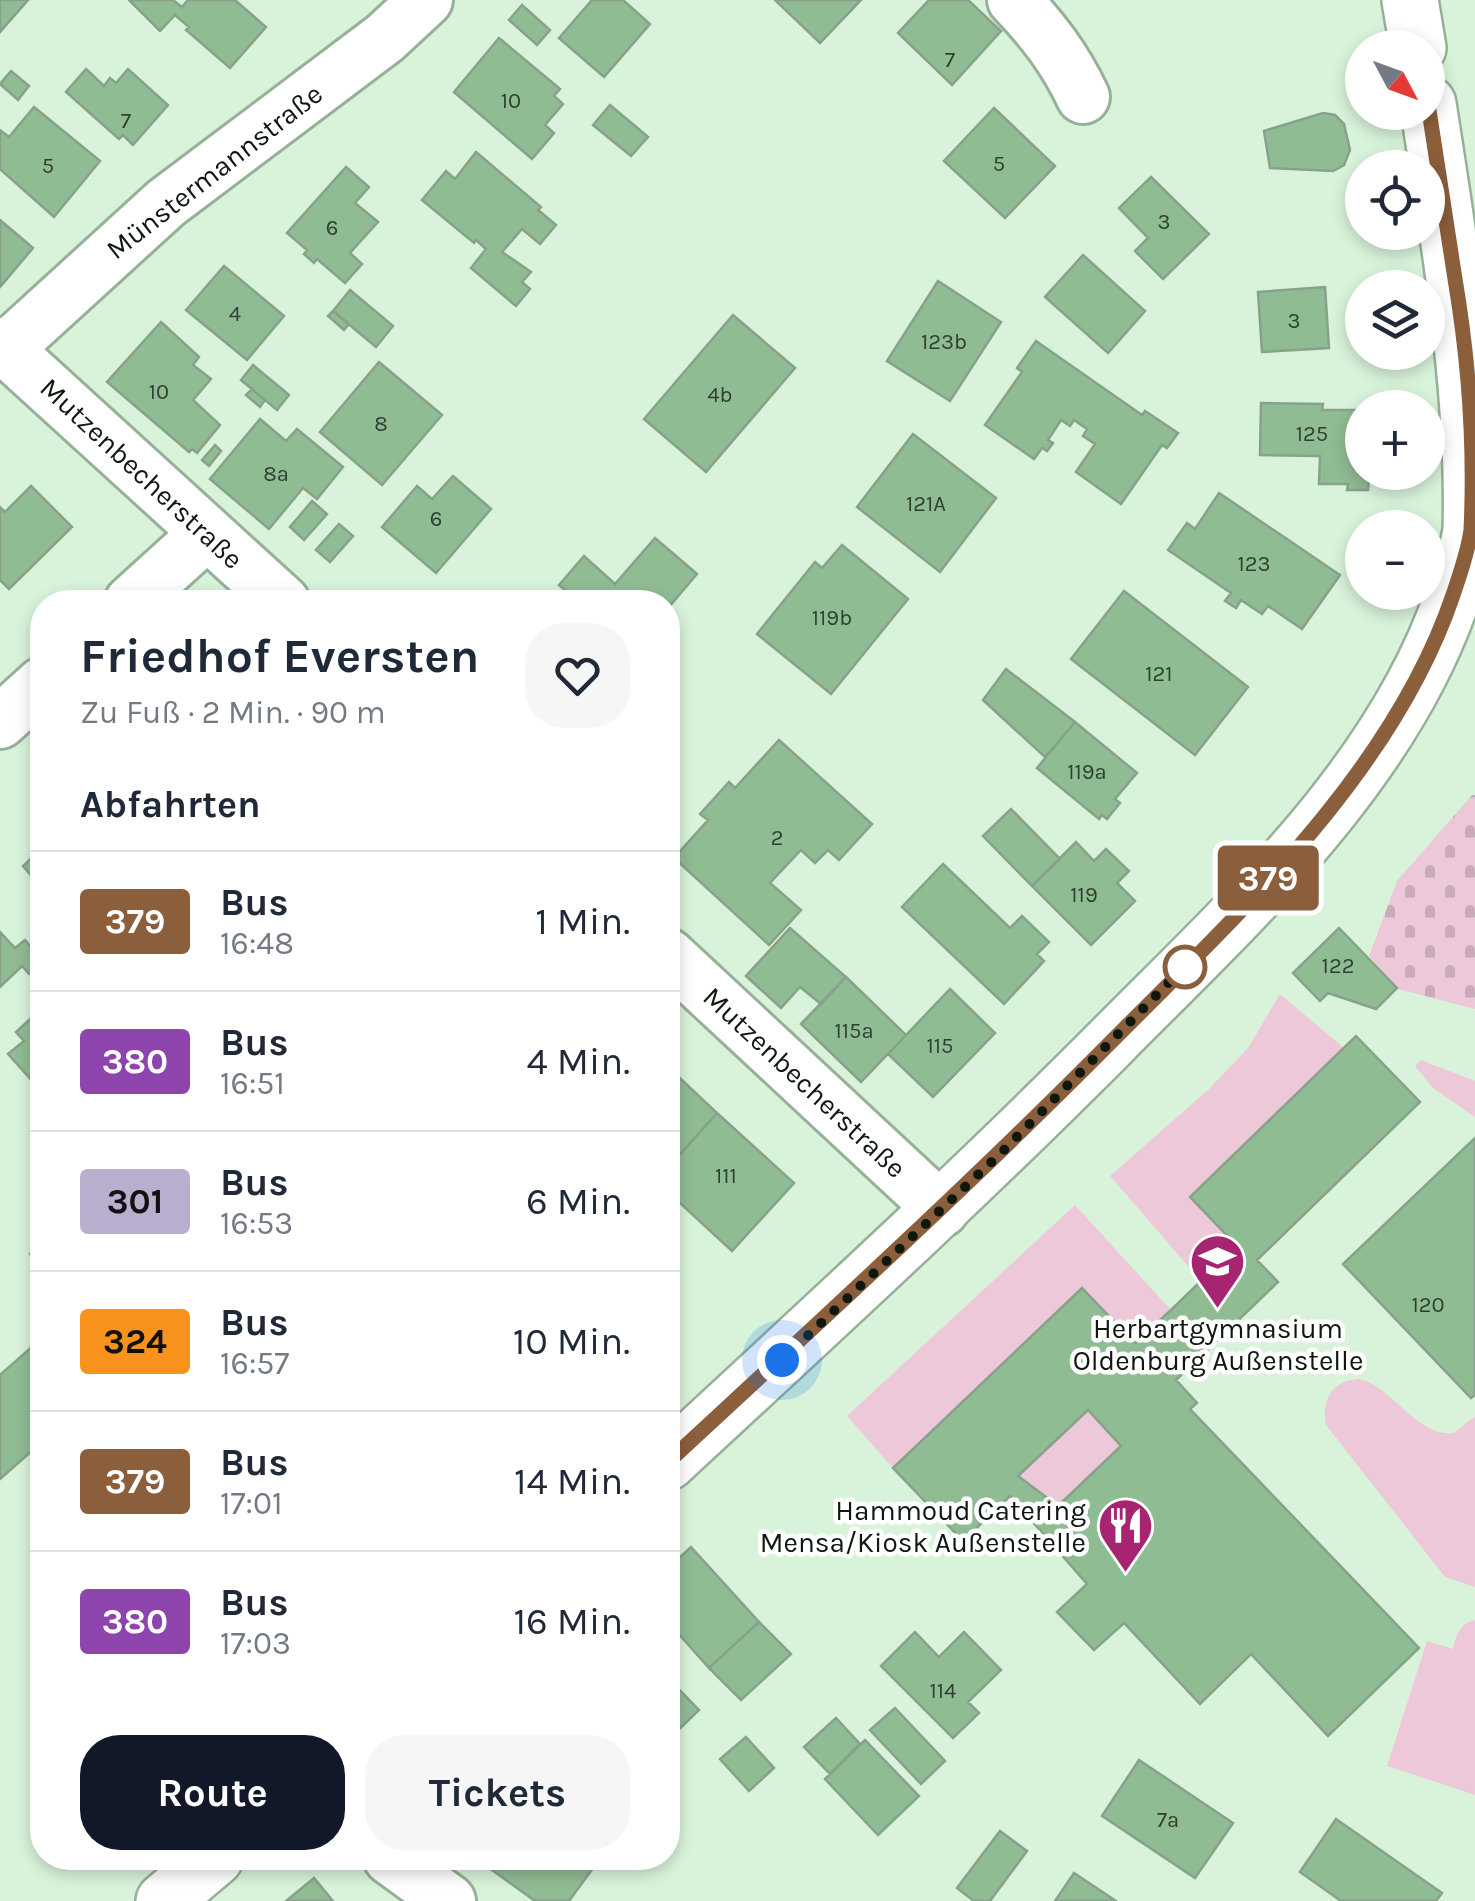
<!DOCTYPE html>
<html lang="de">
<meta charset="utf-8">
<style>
:root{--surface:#fff;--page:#f6f6f7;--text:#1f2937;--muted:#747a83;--line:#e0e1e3;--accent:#111827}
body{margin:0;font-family:Karla,sans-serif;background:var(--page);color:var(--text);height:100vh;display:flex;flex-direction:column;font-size:38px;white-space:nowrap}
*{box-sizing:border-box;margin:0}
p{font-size:32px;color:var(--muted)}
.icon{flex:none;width:55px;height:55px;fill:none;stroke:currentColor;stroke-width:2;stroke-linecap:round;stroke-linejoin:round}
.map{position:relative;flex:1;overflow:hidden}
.sheet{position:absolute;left:30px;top:590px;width:650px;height:1280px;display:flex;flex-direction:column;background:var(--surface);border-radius:40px;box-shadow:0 5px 15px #0003}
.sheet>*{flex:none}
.badge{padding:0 20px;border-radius:8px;font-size:35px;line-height:65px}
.needle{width:65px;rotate:131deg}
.controls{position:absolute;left:1345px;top:30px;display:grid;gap:20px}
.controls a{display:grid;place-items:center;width:100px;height:100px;border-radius:50%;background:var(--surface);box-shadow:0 5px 15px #0003;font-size:50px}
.you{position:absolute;width:50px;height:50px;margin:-25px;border:8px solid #fff;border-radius:50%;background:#1a73e8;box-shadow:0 0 0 15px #1a73e833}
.map>.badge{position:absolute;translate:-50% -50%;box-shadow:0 0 0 5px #fff}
h2{padding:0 50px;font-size:38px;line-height:90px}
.round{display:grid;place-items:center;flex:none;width:105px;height:105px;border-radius:40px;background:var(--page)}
.overview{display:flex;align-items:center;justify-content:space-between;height:170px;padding:0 50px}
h1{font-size:48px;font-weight:700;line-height:75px}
.action{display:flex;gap:20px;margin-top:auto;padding:20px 50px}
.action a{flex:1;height:115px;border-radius:40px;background:var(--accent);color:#fff;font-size:40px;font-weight:700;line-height:115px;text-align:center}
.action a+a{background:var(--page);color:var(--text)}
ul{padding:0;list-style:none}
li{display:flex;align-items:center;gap:30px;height:140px;padding:0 50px;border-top:2px solid var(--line)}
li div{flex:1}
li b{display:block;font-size:38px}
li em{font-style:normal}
li .badge{min-width:110px;font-weight:700;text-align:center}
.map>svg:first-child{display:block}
.green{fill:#edc8d9}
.cemetery{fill:url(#cemetery-stones)}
.building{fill:#90bc94;stroke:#88a18a;stroke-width:2.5;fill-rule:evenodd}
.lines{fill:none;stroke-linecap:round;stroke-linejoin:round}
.minor-casing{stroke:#97b098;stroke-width:58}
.major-casing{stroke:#97b098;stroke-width:60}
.minor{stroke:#fff;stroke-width:52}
.major{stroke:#fff;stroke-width:55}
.line-casing{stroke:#fff;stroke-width:22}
.line{stroke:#8b5e3c;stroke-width:15}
.walk{stroke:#0e180f;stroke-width:10;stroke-dasharray:0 18}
.stop-dot{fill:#fff;stroke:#8b5e3c;stroke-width:5}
.labels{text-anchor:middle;stroke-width:9;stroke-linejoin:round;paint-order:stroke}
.number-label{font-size:22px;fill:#2e4130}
.street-label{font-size:28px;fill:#0e180f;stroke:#fff}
.poi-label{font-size:28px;fill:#0e180f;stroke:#fff}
</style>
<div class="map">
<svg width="1475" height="1901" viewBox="0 0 1475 1901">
<defs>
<pattern id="cemetery-stones" width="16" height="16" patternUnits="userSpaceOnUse" patternTransform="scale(2.5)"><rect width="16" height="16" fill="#edc8d9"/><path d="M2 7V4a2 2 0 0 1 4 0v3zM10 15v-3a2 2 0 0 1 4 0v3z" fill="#caabb9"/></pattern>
</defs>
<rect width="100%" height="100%" fill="#d9f3da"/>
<path class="green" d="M 1280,994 L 1344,1048 L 1191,1197 L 1237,1246 L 1201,1281 L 1110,1176 L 1209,1089 L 1248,1048 Z
M 1421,1060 L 1475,1081 L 1475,1117 L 1433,1088 L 1415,1066 Z
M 1075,1205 L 1171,1310 L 1135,1343 L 1082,1289 L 893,1468 L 847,1416 Z
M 1360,1379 C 1394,1388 1418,1438 1454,1433 L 1475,1416 L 1475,1587 L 1445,1577 L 1326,1425 C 1321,1399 1333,1380 1360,1379 Z
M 1088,1410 L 1121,1446 L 1058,1506 L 1018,1476 Z
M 1475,1620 L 1475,1795 L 1387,1766 L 1427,1641 L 1453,1649 C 1456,1635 1460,1623 1475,1620 Z"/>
<path class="cemetery" d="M 1472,795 L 1475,795 L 1475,1009 L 1398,989 L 1369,956 L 1397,881 Z"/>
<path class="building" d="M 0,0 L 28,0 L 0,32 Z
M 129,0 L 173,0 L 182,7 L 188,0 L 235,0 L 266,27 L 230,68 L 186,30 L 189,27 L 175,15 L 160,31 Z
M 592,0 L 623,0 L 650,24 L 604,77 L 559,38 Z
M 775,0 L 861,0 L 820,43 Z
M 929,0 L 968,0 L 1001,31 L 952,85 L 898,33 Z
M 522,5 L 550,30 L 537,45 L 509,20 Z
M 499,38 L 560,89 L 554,96 L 563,104 L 545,125 L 554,133 L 532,159 L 454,92 Z
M 86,69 L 104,86 L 110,78 L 116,83 L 128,69 L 168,105 L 133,145 L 123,135 L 119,139 L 66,92 Z
M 11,71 L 29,86 L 18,100 L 0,84 Z
M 610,105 L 648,137 L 631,156 L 593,125 Z
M 34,107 L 100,161 L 54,217 L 0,169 L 0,130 L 9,137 Z
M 994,108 L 1055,166 L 1005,218 L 944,161 Z
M 1323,113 L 1335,115 L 1344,124 L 1350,150 L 1344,165 L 1333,171 L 1270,168 L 1264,131 Z
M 476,152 L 541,207 L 538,210 L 556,225 L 540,244 L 522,229 L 502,252 L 531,272 L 522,282 L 530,289 L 516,306 L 471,268 L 486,249 L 476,240 L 474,243 L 422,200 L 446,171 L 455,179 Z
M 346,167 L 369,187 L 355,203 L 378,222 L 350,253 L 362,264 L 345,283 L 317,259 L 314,263 L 304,254 L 307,250 L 287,233 Z
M 1151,177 L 1209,234 L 1163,279 L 1135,251 L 1148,238 L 1119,208 Z
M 0,220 L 33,248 L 0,287 Z
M 1083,255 L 1145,311 L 1108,353 L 1045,297 Z
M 224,266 L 284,316 L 247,360 L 186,310 Z
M 938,281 L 1001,322 L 950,401 L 887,361 Z
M 1325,287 L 1329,348 L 1262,352 L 1258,292 Z
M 350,290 L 393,326 L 376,347 L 333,311 Z
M 333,311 L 349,324 L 344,330 L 328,316 Z
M 733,315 L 795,368 L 706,472 L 644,419 Z
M 161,322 L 199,357 L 193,365 L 211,379 L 193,400 L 220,425 L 197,453 L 192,449 L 189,452 L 107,382 Z
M 1036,341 L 1142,415 L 1145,411 L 1178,433 L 1167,448 L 1162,445 L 1121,504 L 1076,472 L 1095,444 L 1083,436 L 1087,429 L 1074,420 L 1070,426 L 1061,420 L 1048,440 L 1053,443 L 1047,451 L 1042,448 L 1034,459 L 985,425 L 1022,372 L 1017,368 Z
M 379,362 L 442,415 L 382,485 L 320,432 Z
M 253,365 L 289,395 L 277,410 L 241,380 Z
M 252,389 L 265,400 L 260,407 L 246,395 Z
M 1261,403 L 1323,404 L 1322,410 L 1362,410 L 1362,472 L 1396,472 L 1396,476 L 1369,476 L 1368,490 L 1347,490 L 1348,484 L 1319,484 L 1320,456 L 1260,455 Z
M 260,419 L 286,441 L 297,429 L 343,467 L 317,499 L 303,488 L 269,529 L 210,479 Z
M 913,434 L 996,498 L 940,572 L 857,507 Z
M 215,445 L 221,451 L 209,466 L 202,460 Z
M 453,476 L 491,509 L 436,573 L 382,527 L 417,486 L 432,499 Z
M 31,486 L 72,527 L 9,589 L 0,580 L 0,507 L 5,512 Z
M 1219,493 L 1340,575 L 1302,629 L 1268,606 L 1262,614 L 1241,600 L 1236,608 L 1225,601 L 1231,593 L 1168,550 L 1187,523 L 1195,529 Z
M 312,501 L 327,514 L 304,540 L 290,527 Z
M 339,524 L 353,536 L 330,562 L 316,550 Z
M 655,538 L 697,574 L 668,608 L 668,602 L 579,602 L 559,585 L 584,556 L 615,584 Z
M 842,545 L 908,599 L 831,694 L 757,634 L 815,562 L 822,568 Z
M 1124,591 L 1248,687 L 1195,755 L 1071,659 Z
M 1006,669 L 1075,722 L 1045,757 L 983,700 Z
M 1075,722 L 1137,773 L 1115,799 L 1120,803 L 1107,819 L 1102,815 L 1099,819 L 1037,768 Z
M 779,740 L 872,824 L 839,860 L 828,850 L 815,863 L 801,850 L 770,883 L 801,910 L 769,945 L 674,858 L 708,820 L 700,814 L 729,782 L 735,788 Z
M 1011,809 L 1060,859 L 1032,886 L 983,836 Z
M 1076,842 L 1094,861 L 1106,849 L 1129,871 L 1117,883 L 1135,901 L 1091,945 L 1032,886 Z
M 42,848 L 42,888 L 23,866 Z
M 943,864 L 1010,928 L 1022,916 L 1049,942 L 1037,954 L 1044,961 L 1004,1004 L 902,907 Z
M 790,928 L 846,977 L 821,1004 L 800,987 L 781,1008 L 746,976 Z
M 1339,928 L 1397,988 L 1376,1009 L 1328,993 L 1320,1001 L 1293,973 Z
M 0,932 L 15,948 L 25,940 L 42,960 L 29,974 L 22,966 L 0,987 Z
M 846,977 L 906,1035 L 861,1082 L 801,1024 Z
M 950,989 L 995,1033 L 933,1097 L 888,1054 Z
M 42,1008 L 42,1098 L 39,1095 L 42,1092 L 8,1054 L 24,1041 L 16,1032 Z
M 1356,1036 L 1420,1102 L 1257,1260 L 1278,1282 L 1176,1380 L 1197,1403 L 1190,1409 L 1419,1648 L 1328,1736 L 1251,1654 L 1200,1704 L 1124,1623 L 1094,1650 L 1057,1612 L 1087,1584 L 1010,1496 L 963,1541 L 893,1468 L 1082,1288 L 1135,1343 L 1171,1310 L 1237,1246 L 1190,1197 ZM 1088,1410 L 1121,1446 L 1058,1506 L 1018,1476 Z
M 668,1067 L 717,1113 L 671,1164 L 668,1160 Z
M 717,1113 L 794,1183 L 732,1251 L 668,1192 L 668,1168 Z
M 1475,1138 L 1475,1395 L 1471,1398 L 1343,1264 Z
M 42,1243 L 42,1269 L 30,1254 Z
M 42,1338 L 42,1442 L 0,1479 L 0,1375 Z
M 691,1547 L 759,1622 L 709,1668 L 668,1622 L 668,1568 Z
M 759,1622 L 791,1654 L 741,1700 L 709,1668 Z
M 915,1632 L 939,1657 L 964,1632 L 1001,1670 L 968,1702 L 979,1713 L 953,1738 L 881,1666 Z
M 668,1678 L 699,1710 L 668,1740 Z
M 895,1708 L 945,1761 L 921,1784 L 870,1730 Z
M 836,1718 L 860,1744 L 830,1774 L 804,1747 Z
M 746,1737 L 774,1768 L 749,1791 L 720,1759 Z
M 865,1740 L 919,1796 L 878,1835 L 825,1779 Z
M 1139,1760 L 1233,1823 L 1195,1878 L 1102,1816 Z
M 1336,1819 L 1442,1893 L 1436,1901 L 1341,1901 L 1300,1872 Z
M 1000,1831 L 1027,1851 L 990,1901 L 974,1901 L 957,1888 Z
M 501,1858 L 587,1858 L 596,1864 L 569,1901 L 535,1901 L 492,1870 Z
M 1074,1873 L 1116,1901 L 1055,1901 Z
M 314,1878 L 333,1901 L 286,1901 Z"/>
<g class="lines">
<defs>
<path id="minor" d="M 1014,0 C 1043,30 1065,59 1083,97
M 0,344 L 283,602
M 6,349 L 166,203 L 385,38 L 426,0
M 131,602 L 207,533
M 0,722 L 42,684
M 668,955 L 942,1210
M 390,1858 L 449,1901"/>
<path id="major" d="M 1410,0 L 1418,48
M 668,1462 C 818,1323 969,1185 1114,1039 C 1243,909 1393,773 1453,595 C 1460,574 1468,552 1471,530 C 1475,391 1449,241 1428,104
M 164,1901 L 215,1858"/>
</defs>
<use href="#minor" class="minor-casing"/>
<use href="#major" class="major-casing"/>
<use href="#minor" class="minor"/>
<use href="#major" class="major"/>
</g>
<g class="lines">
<defs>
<path id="line" d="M 668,1462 C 816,1325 965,1189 1108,1045 C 1237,915 1393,773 1453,595 C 1460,574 1468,552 1471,530 C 1475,445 1469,362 1455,279 C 1446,221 1437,162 1428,104"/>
</defs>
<use href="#line" class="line-casing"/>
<use href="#line" class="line"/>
<path class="walk" d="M 782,1360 L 1002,1152 L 1191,960 L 1185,967"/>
</g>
<defs>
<symbol id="school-pin" viewBox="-11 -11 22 30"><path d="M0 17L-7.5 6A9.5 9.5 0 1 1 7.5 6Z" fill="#a72471" stroke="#fff"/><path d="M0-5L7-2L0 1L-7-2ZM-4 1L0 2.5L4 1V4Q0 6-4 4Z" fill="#fff"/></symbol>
<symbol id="restaurant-pin" viewBox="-11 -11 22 30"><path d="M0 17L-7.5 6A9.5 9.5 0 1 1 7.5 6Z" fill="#a72471" stroke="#fff"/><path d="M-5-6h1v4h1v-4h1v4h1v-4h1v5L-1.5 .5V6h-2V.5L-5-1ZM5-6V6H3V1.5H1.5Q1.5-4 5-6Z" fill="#fff"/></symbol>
</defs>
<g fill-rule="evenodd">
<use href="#school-pin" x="1186" y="1230" width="63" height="86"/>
<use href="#restaurant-pin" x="1094" y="1494" width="63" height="86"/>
</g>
<circle class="stop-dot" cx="1185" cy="967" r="20"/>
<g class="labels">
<g class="number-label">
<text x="950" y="67">7</text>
<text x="511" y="108">10</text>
<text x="126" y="128">7</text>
<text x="999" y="171">5</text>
<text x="48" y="173">5</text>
<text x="1164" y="229">3</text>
<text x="332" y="235">6</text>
<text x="235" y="321">4</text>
<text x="1294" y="328">3</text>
<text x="944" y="349">123b</text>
<text x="159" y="399">10</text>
<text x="720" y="402">4b</text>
<text x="381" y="431">8</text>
<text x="1312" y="441">125</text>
<text x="276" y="481">8a</text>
<text x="926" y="511">121A</text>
<text x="436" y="526">6</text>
<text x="1254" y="571">123</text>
<text x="832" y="625">119b</text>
<text x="1159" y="681">121</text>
<text x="1087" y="779">119a</text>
<text x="777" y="845">2</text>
<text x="1084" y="902">119</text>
<text x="1338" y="973">122</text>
<text x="854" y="1038">115a</text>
<text x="940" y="1053">115</text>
<text x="726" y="1183">111</text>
<text x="1428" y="1312">120</text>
<text x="943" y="1698">114</text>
<text x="1168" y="1827">7a</text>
</g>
<g class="street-label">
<text transform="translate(214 171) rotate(-38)" y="10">Münstermannstraße</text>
<text transform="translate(142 473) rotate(43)" y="10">Mutzenbecherstraße</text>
<text transform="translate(805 1082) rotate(43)" y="10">Mutzenbecherstraße</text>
</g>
<g class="poi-label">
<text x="1218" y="1338">Herbartgymnasium<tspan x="1218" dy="32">Oldenburg Außenstelle</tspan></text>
<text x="1086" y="1520" text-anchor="end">Hammoud Catering<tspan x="1086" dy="32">Mensa/Kiosk Außenstelle</tspan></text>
</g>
</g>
</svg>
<div class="controls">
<a><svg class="needle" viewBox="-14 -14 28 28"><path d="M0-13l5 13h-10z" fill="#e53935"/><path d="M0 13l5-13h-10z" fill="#747a83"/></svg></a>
<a><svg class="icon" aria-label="locate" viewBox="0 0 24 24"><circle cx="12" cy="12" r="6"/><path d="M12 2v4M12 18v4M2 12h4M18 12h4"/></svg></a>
<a><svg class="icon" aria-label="layers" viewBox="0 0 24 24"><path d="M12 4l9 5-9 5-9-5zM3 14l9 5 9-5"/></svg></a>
<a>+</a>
<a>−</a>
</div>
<div class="you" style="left:782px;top:1360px"></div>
<b class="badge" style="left:1268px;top:878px;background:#8b5e3c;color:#fff">379</b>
<section class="sheet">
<div class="overview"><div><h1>Friedhof Eversten</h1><p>Zu Fuß · 2 Min. · 90 m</p></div><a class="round"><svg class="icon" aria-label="heart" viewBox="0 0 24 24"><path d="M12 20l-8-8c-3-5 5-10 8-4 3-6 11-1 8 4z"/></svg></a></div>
<h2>Abfahrten</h2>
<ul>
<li><span class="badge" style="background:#8b5e3c;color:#fff">379</span><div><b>Bus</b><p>16:48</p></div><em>1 Min.</em></li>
<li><span class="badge" style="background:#8e44ad;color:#fff">380</span><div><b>Bus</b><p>16:51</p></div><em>4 Min.</em></li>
<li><span class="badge" style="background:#b9aecd;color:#111">301</span><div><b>Bus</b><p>16:53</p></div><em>6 Min.</em></li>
<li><span class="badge" style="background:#f7931d;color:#111">324</span><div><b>Bus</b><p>16:57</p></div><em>10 Min.</em></li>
<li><span class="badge" style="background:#8b5e3c;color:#fff">379</span><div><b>Bus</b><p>17:01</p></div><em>14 Min.</em></li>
<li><span class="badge" style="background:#8e44ad;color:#fff">380</span><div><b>Bus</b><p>17:03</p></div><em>16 Min.</em></li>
</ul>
<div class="action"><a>Route</a><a>Tickets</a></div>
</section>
</div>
